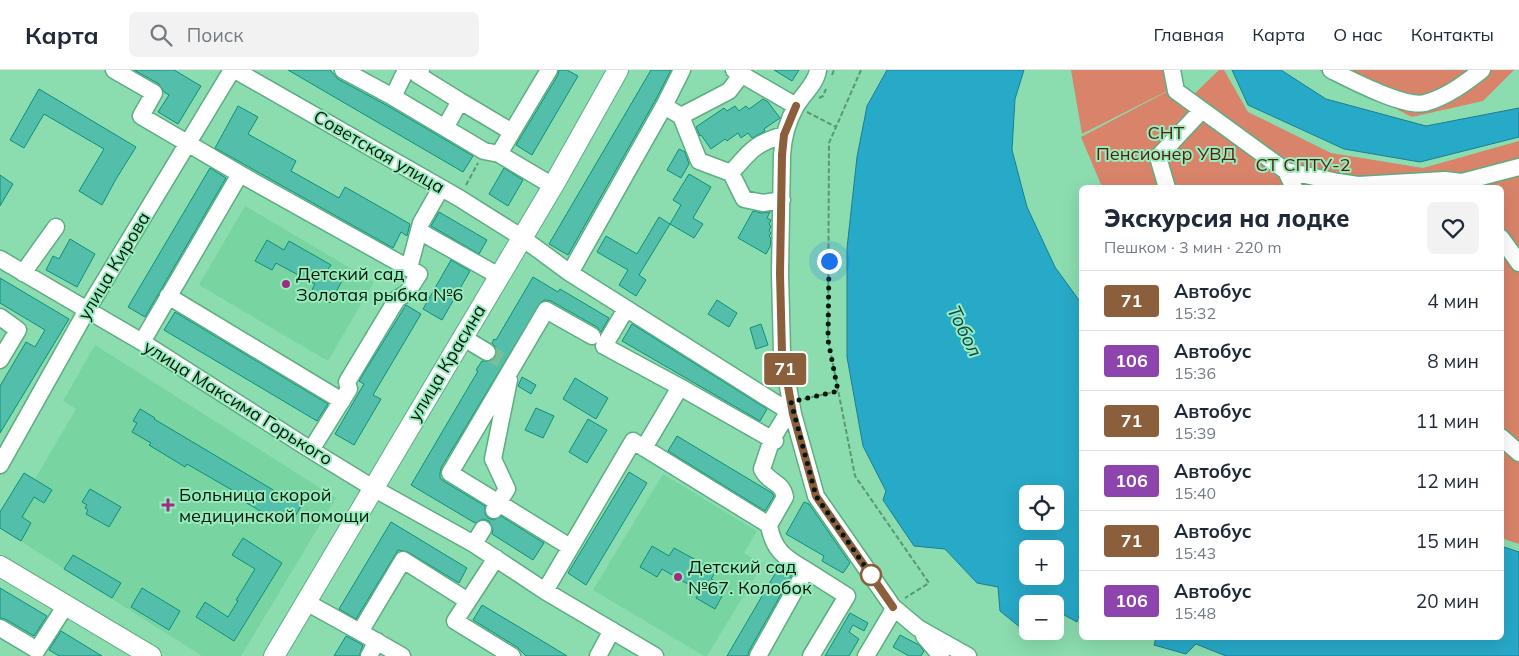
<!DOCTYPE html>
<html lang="ru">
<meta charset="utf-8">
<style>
:root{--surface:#fff;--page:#f2f2f3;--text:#1f2937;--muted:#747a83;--line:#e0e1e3}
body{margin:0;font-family:Mulish,sans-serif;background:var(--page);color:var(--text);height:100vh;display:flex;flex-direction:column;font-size:19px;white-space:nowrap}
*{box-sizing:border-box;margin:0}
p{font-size:16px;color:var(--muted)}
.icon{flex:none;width:28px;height:28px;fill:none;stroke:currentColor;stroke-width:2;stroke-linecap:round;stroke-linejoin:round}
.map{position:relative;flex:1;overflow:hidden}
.details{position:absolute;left:1079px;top:115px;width:425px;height:455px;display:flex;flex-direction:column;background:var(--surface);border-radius:8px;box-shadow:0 5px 20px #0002}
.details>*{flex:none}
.badge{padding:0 10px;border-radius:4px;font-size:18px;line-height:32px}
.tools{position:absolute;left:1019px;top:415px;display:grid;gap:10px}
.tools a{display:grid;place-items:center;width:45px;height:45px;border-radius:8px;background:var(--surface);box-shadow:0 5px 20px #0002;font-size:25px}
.you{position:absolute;width:25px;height:25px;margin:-12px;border:4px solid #fff;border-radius:50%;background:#1a73e8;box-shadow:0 0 0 8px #1a73e833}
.map>.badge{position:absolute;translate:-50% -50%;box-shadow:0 0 0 2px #fff}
.round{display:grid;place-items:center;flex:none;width:52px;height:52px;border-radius:8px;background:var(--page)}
.headline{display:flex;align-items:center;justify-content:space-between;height:85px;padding:0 25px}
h1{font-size:24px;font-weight:800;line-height:38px}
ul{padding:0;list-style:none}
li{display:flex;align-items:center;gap:15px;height:60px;padding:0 25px;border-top:1px solid var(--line)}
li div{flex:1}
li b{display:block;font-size:19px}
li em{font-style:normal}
li .badge{min-width:55px;font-weight:700;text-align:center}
header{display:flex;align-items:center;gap:30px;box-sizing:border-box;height:70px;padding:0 25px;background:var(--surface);border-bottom:1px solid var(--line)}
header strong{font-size:24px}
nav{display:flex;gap:28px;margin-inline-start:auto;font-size:18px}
.search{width:350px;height:45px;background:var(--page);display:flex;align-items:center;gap:12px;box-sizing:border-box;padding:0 18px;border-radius:8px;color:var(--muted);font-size:19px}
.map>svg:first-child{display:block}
.built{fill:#78d4a1}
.green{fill:#d9846a}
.water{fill:#27a9c8;stroke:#1c7e90;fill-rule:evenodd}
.building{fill:#53bfaa;stroke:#0d8f7b}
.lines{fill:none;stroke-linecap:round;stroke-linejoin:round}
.minor-tunnel{stroke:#76bf97;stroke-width:16;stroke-dasharray:16 8;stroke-linecap:butt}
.minor-casing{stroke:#5cae82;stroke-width:19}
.major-casing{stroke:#5cae82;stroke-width:22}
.path{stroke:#5a9775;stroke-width:2;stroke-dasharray:5 2.5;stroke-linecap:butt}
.minor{stroke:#fff;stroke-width:16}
.major{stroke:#fff;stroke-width:20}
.line-casing{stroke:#fff;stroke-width:11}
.line{stroke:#8b5e3c;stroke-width:8}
.walk{stroke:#01180c;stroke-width:5;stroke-dasharray:0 9}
.poi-dot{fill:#9f2b85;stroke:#98ebbc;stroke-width:2}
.stop-dot{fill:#fff;stroke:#8b5e3c;stroke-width:2.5}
.labels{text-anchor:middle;stroke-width:4;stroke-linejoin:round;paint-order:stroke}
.park-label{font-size:18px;fill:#551e0b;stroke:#98ebbc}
.street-label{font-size:18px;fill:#01180c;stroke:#98ebbc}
.poi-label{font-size:18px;fill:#01180c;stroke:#98ebbc;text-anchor:start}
.water-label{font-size:19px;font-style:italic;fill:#0e4451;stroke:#98ebbc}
</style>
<header>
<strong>Карта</strong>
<div class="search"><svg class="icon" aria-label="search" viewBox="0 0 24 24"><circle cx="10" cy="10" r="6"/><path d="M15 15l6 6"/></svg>Поиск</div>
<nav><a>Главная</a><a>Карта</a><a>О нас</a><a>Контакты</a></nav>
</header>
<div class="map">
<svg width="1519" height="586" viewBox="0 0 1519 586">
<rect width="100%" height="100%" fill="#8bddaf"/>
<path class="built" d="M 245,136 L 374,212 L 328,291 L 199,215 Z
M 95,275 L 336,428 L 241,586 L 202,586 L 0,458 L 0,443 L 24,403 L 35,409 L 76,339 L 63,331 Z
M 663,404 L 757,461 L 744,483 L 763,494 L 707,586 L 704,586 L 593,520 Z"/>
<path class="green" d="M 1071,0 L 1180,0 L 1167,21 L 1082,64 Z
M 1219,0 L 1224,0 L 1248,42 L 1331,83 L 1423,98 L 1519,71 L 1519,474 L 1501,468 L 1501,118 L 1289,117 L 1281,104 L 1190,28 Z
M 1319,0 L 1514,0 L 1483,31 L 1412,47 Z
M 1170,20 L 1278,105 L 1285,117 L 1102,117 L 1081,67 Z"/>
<path class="water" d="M 887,0 L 1024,0 L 1015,29 L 1012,80 L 1027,137 L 1055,197 L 1081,233 L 1081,540 L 1077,552 L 1055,540 L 1055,534 L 1028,534 L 1027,552 L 1021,558 L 1000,541 L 998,517 L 977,513 L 945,479 L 914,476 L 883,430 L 886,421 L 863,376 L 847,287 L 847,178 L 857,87 L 867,36 ZM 1028,424 L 1055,424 L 1055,451 L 1028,451 ZM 1028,479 L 1055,479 L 1055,506 L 1028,506 Z
M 1232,0 L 1281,0 L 1326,29 L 1426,56 L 1519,38 L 1519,67 L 1420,92 L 1344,79 L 1248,35 Z
M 1501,476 L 1519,482 L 1519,586 L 1226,586 L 1196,574 L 1186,584 L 1154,575 L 1156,568 L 1501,568 Z"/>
<path class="building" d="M 134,0 L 174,0 L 201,16 L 178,54 L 158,42 L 169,25 L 164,22 L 159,14 Z
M 288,0 L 330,0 L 338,9 L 388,36 L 473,86 L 463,102 Z
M 559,0 L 567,0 L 578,6 L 532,85 L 516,75 L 558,5 Z
M 651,0 L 671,0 L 655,31 L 568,185 L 549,174 Z
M 774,0 L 799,0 L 792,11 Z
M 39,19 L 136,77 L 116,109 L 102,135 L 79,121 L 104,79 L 44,44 L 24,78 L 10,70 Z
M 763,29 L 768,32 L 780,48 L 764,59 L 765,61 L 752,68 L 748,63 L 741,68 L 738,63 L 727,71 L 725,69 L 711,79 L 701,65 L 700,66 L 696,57 L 724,38 L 727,41 L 735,36 L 739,41 L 746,36 L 749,39 Z
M 238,36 L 258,47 L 248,64 L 296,91 L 291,101 L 339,128 L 345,117 L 410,154 L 407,166 L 401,162 L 393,178 L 215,78 Z
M 679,79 L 685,82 L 689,94 L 681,108 L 667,100 Z
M 210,98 L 226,108 L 145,247 L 128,237 Z
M 504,98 L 523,110 L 508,136 L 489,124 Z
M 689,104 L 711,117 L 693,148 L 703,154 L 694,168 L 670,154 L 681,135 L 673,130 Z
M 0,105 L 13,114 L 0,136 Z
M 753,141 L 761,143 L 770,142 L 767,148 L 771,150 L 769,154 L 771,156 L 769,161 L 771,163 L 769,166 L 771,168 L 770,177 L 766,184 L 738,168 Z
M 439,142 L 487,170 L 479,184 L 431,156 Z
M 659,147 L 670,154 L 639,205 L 646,210 L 636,226 L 619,215 L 628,200 L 597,182 L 606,166 L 637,184 Z
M 70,169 L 95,184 L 77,217 L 46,200 L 53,186 L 59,189 Z
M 267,170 L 284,180 L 289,171 L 331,195 L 326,202 L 342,211 L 330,233 L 311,222 L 315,214 L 276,193 L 272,200 L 255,191 Z
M 451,190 L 470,201 L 442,250 L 423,239 Z
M 533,207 L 558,222 L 560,219 L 609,248 L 601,262 L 597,257 L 551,231 L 545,230 L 541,232 L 441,398 L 440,403 L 440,408 L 445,412 L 485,436 L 485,444 L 488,448 L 494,450 L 501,446 L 544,473 L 533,490 L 492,464 L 493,459 L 489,451 L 483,449 L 475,453 L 411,415 L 478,301 L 476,300 L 482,291 L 491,291 L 496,287 L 496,278 L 492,273 L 494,269 L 496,270 Z
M 0,208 L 69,249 L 0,363 L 0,316 L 26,272 L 35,277 L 45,260 L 0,233 Z
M 717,230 L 737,243 L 729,257 L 708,244 Z
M 406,235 L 421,244 L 373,325 L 381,329 L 354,375 L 335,364 L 364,314 L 359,311 Z
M 175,242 L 328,334 L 317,351 L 164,260 Z
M 632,254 L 767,339 L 760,351 L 622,271 Z
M 761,254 L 768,275 L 756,279 L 750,258 Z
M 522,307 L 536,315 L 531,324 L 518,316 Z
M 575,308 L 608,328 L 596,349 L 563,329 Z
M 536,338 L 554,346 L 543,368 L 525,360 Z
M 140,339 L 155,348 L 154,349 L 285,427 L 286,424 L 302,434 L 296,445 L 290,441 L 284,452 L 268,443 L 267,445 L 230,423 L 232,420 L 187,394 L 185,397 L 149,375 L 151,373 L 132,362 L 137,353 L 133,351 Z
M 588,349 L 607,360 L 587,393 L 569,382 Z
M 677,366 L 772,423 L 774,426 L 765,441 L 668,381 Z
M 629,402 L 647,413 L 586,515 L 568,503 Z
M 24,403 L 52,420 L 44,433 L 34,427 L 22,447 L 31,453 L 21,471 L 0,458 L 0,442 Z
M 90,419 L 121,437 L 109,457 L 86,444 L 88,440 L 85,438 L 87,435 L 82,432 Z
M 804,432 L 809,434 L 850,493 L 843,503 L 822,491 L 824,486 L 786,464 Z
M 391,452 L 467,498 L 459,513 L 408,482 L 398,480 L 356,549 L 339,539 Z
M 243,468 L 282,493 L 234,571 L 196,547 L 205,532 L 228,547 L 238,531 L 236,530 L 255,499 L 232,485 Z
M 652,476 L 669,486 L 674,478 L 716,501 L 711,509 L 727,517 L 715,539 L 696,528 L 700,521 L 662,499 L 657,507 L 640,497 Z
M 73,485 L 121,513 L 112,528 L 64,499 Z
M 779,497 L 792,505 L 749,581 L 748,586 L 727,586 Z
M 0,518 L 47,546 L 34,566 L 5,549 L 0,548 Z
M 142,518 L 180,541 L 169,560 L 131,537 Z
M 482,535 L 539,569 L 567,586 L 526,586 L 517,577 L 473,550 Z
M 850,543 L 868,553 L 864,561 L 853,555 L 849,562 L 859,569 L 849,586 L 825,586 Z
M 61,561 L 102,586 L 59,586 L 49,580 Z
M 900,565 L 919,575 L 924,581 L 921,586 L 909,586 L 893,577 Z
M 346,566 L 363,575 L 359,586 L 334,586 Z"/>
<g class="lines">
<path class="minor-tunnel" d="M 487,282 L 507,293"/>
<defs>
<path id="minor" d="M 114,0 L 154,23 L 141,46 L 240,104
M 235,0 L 459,128 L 521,167 L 570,203 L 793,344
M 343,0 L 393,27 L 484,81 L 499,84 L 553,116
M 421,0 L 418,5 L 460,31 L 445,58
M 734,0 L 796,36
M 818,0 C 816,14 803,24 796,36 C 787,52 783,68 782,85 L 780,204 L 782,283 L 793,344 L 816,426 L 893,537 L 918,558 L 968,586
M 1172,0 L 1176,21 L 1286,101 L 1338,112 L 1358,115 L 1445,110 L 1462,112 L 1519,97
M 1331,0 C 1351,10 1404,38 1425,33 C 1447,27 1465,13 1482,0
M 393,27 L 406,0
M 460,31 L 512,62 L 499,84
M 664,36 L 681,46 L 699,91 L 731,103 L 744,129 L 763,133 L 782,130
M 681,46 L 729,21 L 742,4
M 512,62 L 549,0
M 1286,101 L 1294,118
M 731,103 C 750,81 755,73 784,65
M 1167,118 L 1158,87 L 1202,40
M 419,161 L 499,206
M 1501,168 L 1519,193
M 0,189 L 142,272 L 311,380 L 373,418 L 474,474 L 545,521 L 655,586
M 409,198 L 421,153 L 441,118
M 23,203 L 56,157
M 570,203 L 664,36 L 682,0
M 168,226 L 342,331
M 626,239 L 604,276 L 680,317 L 775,371
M 0,247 L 18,260 L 0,290
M 462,267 L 487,282
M 142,272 L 240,104 L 419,204 L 407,223 L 397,229 L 347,312 L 349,319 L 311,380
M 1501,367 L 1519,383
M 644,378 L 680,317
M 0,395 L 87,240 L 232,0
M 494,440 L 507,419 L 493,389 L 509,310
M 769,455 C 773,480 785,488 806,500
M 474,474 L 483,459
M 570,477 L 450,403 L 546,240 L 592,266
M 496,488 L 455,551 L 512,586
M 545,521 L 633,371 L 769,455 L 785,427 C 782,411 768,413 762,399 L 772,369 L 789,341
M 306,532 L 360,562
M 0,558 L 37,580 L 66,535
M 924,566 L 941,586
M 369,586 L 377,571
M 402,586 L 360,562 L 403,490 L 468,531
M 598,586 L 612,560
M 758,586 L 806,500 L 847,526 L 811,586
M 866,586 L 891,544 L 893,537"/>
<path id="major" d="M 0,496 L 151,586
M 274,586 L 553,116 L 618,0"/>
</defs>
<use href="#minor" class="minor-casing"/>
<use href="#major" class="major-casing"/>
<path class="path" d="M 861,0 L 829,73 L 828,269 L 855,406 L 929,513 L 905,528
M 832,5 L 834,0
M 819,28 L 823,26 L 826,19
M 807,42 L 836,57
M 466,115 L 478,93
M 804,329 L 838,321"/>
<use href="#minor" class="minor"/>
<use href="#major" class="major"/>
</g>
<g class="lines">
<defs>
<path id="line" d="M 796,36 L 784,65 L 782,85 L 780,204 L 782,283 L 793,344 L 816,426 L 893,537"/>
</defs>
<use href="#line" class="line-casing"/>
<use href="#line" class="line"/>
<path class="walk" d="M 829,191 L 828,270 L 838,321 L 791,332 L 816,426 L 871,505"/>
</g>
<g class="poi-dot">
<circle cx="286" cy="214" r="5"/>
<path d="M165.5 427.5h5v5h5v5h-5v5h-5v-5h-5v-5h5z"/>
<circle cx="678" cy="507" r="5"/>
</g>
<circle class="stop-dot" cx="871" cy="505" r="10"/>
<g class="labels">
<g class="park-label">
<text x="1166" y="69">СНТ<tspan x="1166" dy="21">Пенсионер УВД</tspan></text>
<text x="1303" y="101">СТ СПТУ-2</text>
</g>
<g class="street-label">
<text transform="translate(379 82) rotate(30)" y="6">Советская улица</text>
<text transform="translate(114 196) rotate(-59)" y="6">улица Кирова</text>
<text transform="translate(447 293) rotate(-59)" y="6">улица Красина</text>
<text transform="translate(238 333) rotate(32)" y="6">улица Максима Горького</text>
</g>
<g class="poi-label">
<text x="296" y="210">Детский сад<tspan x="296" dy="21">Золотая рыбка №6</tspan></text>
<text x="179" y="431">Больница скорой<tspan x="179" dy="21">медицинской помощи</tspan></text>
<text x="688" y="503">Детский сад<tspan x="688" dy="21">№67. Колобок</tspan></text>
</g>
<g class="water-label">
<text transform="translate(965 261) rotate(64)" y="7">Тобол</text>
</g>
</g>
</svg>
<div class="tools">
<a><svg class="icon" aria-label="locate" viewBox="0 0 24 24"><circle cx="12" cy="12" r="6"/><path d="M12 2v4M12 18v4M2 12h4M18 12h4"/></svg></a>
<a>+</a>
<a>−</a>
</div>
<div class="you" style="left:829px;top:191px"></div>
<b class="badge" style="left:785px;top:299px;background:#8b5e3c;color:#fff">71</b>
<section class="details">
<div class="headline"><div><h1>Экскурсия на лодке</h1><p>Пешком · 3 мин · 220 m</p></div><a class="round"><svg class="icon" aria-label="heart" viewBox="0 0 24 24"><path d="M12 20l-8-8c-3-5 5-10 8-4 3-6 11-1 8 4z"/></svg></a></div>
<ul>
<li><span class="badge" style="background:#8b5e3c;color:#fff">71</span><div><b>Автобус</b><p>15:32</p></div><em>4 мин</em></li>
<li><span class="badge" style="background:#8e44ad;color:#fff">106</span><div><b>Автобус</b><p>15:36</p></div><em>8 мин</em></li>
<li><span class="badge" style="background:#8b5e3c;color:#fff">71</span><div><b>Автобус</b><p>15:39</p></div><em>11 мин</em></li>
<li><span class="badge" style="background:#8e44ad;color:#fff">106</span><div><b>Автобус</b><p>15:40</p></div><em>12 мин</em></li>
<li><span class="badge" style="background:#8b5e3c;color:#fff">71</span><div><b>Автобус</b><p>15:43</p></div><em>15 мин</em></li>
<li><span class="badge" style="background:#8e44ad;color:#fff">106</span><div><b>Автобус</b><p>15:48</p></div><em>20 мин</em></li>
</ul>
</section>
</div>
